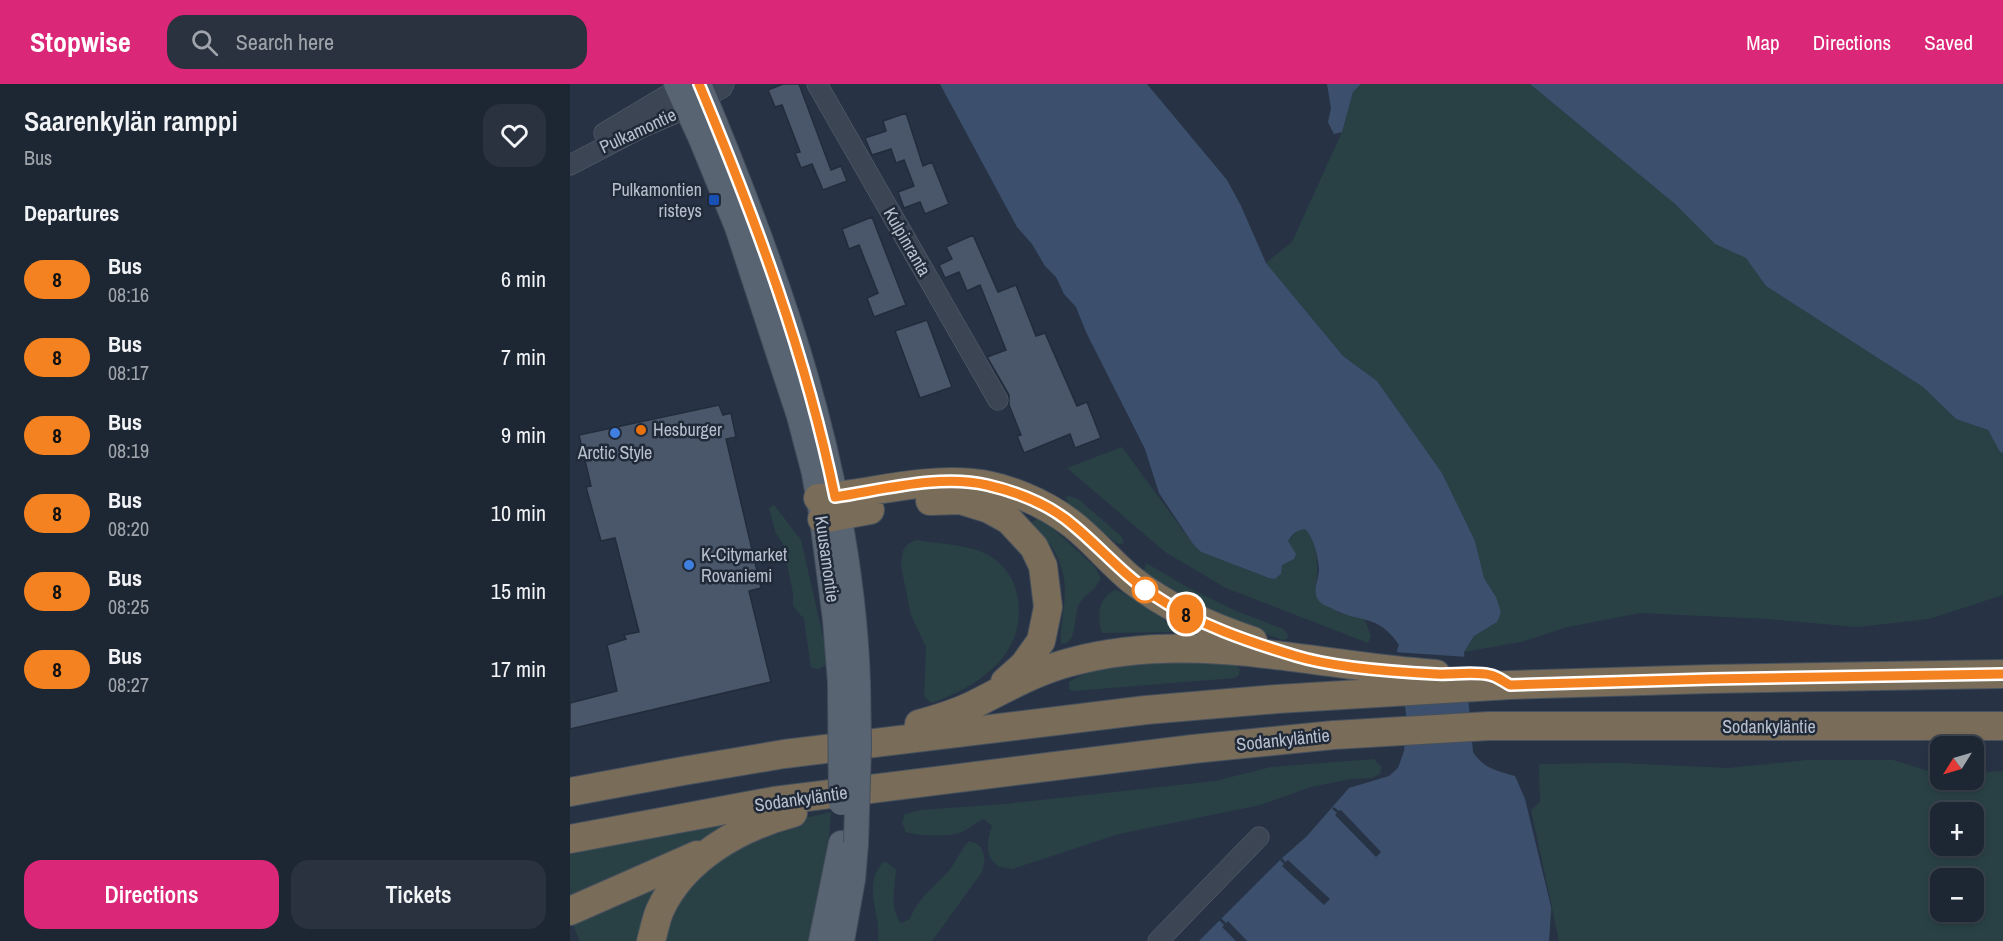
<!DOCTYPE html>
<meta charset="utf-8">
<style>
:root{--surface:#1d2633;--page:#2a323f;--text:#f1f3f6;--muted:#a0a5ac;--line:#3b434e;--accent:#db2777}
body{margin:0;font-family:"Archivo Narrow",sans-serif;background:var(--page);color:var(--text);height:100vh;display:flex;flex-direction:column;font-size:22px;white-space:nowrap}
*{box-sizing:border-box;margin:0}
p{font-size:20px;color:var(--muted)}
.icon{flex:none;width:33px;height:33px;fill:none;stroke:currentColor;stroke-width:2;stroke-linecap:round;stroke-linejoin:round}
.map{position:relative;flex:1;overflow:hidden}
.details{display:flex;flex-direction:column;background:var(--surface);width:570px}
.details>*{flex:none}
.badge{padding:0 12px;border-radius:20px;font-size:21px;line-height:39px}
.needle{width:39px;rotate:233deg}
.tools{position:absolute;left:1360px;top:652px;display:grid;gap:12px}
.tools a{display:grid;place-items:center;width:54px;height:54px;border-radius:12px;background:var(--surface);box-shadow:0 3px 9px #0003,0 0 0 2px var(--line);font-size:30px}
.map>.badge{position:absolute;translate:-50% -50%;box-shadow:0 0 0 3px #fff}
h2{padding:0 24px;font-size:22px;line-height:54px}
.round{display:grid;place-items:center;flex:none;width:63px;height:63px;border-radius:18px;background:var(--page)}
.head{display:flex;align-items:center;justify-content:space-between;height:102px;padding:0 24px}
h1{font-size:28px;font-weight:600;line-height:45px}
.action{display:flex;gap:12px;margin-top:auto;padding:12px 24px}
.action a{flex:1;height:69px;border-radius:18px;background:var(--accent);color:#fff;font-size:24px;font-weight:600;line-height:69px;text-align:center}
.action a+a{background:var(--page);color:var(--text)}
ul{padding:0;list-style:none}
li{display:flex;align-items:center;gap:18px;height:78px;padding:0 24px}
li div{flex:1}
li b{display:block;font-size:22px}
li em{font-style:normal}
li .badge{min-width:66px;font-weight:700;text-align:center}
header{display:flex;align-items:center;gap:36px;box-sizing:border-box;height:84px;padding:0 30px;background:var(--accent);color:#fff}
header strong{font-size:28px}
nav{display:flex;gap:33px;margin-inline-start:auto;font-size:21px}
.search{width:420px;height:54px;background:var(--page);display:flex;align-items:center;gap:15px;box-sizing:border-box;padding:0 21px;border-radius:18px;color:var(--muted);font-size:22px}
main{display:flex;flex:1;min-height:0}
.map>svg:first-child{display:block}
.green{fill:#294145;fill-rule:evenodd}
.water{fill:#3c506d}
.pier{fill:#273344}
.building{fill:#4a576a;stroke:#222c3b;stroke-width:1.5}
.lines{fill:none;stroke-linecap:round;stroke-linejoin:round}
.minor-casing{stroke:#596371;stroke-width:21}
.major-casing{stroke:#454e5d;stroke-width:26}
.highway-casing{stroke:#46505e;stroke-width:30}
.minor{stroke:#3b4553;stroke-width:20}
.major{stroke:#596473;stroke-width:24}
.highway{stroke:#796c58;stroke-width:28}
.major-bridge-casing{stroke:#454e5d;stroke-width:26;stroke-linecap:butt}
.major-bridge{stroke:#596473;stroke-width:24}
.line-casing{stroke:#fff;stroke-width:14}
.line{stroke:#f58220;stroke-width:9}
.transit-dot{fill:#1a4fb4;stroke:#202a39;stroke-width:2}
.food-dot{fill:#e8710a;stroke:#202a39;stroke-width:2}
.shop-dot{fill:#3f7fe0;stroke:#202a39;stroke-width:2}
.stop-dot{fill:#fff;stroke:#f58220;stroke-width:3}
.labels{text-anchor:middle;stroke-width:5;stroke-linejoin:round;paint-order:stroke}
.street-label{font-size:18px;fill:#b8c0cd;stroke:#202a39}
.poi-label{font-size:18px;fill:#b8c0cd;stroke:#202a39;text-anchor:start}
</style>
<header>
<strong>Stopwise</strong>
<div class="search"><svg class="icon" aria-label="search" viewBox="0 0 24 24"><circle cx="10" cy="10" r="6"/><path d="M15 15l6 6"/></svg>Search here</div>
<nav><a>Map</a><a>Directions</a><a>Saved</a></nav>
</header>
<main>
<section class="details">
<div class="head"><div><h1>Saarenkylän ramppi</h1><p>Bus</p></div><a class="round"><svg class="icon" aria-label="heart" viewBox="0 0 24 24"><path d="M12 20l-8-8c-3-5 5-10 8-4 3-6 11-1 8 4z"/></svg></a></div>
<h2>Departures</h2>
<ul>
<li><span class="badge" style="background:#f58220;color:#111">8</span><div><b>Bus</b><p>08:16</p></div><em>6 min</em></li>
<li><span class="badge" style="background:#f58220;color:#111">8</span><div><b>Bus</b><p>08:17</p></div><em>7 min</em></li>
<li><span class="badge" style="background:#f58220;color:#111">8</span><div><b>Bus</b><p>08:19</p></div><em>9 min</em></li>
<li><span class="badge" style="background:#f58220;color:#111">8</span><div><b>Bus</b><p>08:20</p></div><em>10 min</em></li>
<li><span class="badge" style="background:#f58220;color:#111">8</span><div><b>Bus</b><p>08:25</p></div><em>15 min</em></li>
<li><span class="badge" style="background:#f58220;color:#111">8</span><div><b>Bus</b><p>08:27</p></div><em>17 min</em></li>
</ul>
<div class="action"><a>Directions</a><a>Tickets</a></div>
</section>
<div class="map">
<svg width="1433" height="857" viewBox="0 0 1433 857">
<rect width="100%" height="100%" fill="#273344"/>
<path class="green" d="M 791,0 L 960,0 L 1105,120 L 1145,160 L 1176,174 L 1196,202 L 1353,303 L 1386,335 L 1418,346 L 1430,368 L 1433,369 L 1433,511 L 1359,535 L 1287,543 L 1197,535 L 1070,529 L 998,543 L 951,558 L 894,568 L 904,552 L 927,538 L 926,513 L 914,494 L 905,457 L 872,389 L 807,297 L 773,272 L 696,179 L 722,158 L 772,48 L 783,8 Z
M 552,363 L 623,460 L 631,468 L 699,494 L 705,495 L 711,490 L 712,481 L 725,470 L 718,457 L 727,447 L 735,445 C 750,461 748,488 745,508 L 769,529 L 794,534 L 801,552 L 798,559 L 656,504 L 595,468 L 497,384 Z
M 500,412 L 508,415 L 551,452 L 554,459 L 550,460 L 545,458 L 498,420 L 496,413 Z
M 204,421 L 231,456 L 259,579 L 249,585 L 241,584 L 234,535 L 223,522 L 223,509 L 213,460 L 205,447 L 199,424 Z
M 470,433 L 524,482 L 531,494 C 527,505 515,510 509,520 C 503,533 508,553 495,560 L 491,559 C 490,532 501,506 490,480 C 488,474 485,468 482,463 C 477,454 465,448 462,438 Z
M 346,456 C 368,460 397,460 418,471 C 435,480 445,496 448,515 C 456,571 409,602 362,619 L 354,613 L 356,563 L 341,531 L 331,482 L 333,466 L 338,460 Z
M 576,479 L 617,503 L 666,527 L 713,545 L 718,550 L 717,555 L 713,556 C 663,539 616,519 574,487 Z
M 545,506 L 552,508 L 606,543 L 607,548 L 532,549 C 527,533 528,514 545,506 Z
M 598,576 L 657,580 L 667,582 L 670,586 L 668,592 L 665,594 L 503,607 L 499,605 L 499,598 C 529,580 564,579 598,576 Z
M 804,675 L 812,683 L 810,690 L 802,694 L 781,695 L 741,703 L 690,721 L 549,750 L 442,785 C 438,784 432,784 428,782 C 414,773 417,755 422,742 L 414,735 C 406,738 396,747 389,749 C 377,753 347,752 336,748 L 332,739 L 335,730 L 351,726 L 435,720 L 645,697 L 701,683 Z
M 1237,676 L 1323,676 L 1371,691 L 1371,696 L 1404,696 L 1404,689 L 1433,687 L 1433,857 L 989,857 L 982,824 L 979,857 L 966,857 L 982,823 L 961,726 L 970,718 L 969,680 L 1049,679 L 1158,684 ZM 1371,729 L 1404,729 L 1404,762 L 1371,762 ZM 1371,795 L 1404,795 L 1404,828 L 1371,828 Z
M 261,728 C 258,772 251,814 239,857 L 88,857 L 90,849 L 136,779 L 227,736 Z
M 158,733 L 159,744 L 0,817 L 0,762 Z
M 399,757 C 416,761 416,774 412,788 L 362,857 L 308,857 C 312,831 290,799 315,777 L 326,786 C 325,803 319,825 331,839 L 340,835 C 348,813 367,801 381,784 C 388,775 391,765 399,757 Z
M 110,782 L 73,857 L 10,857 L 3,841 L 3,836 Z"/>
<path class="water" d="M 370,0 L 577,0 L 657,96 L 671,122 L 696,179 L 773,272 L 807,297 L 872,389 L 905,457 L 914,494 L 926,513 L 931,528 L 927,538 L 904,552 L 894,568 L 903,668 C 913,684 927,687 945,692 L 955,715 L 981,823 L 979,857 L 629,857 L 710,776 L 737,752 L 779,704 L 819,692 L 828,684 L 834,667 L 837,637 L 827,566 L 829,561 C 807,528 789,540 761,524 C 757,522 751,520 749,517 C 741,507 749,496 749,485 C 748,472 744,454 735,445 C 726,447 723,449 718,457 L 726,470 L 724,475 L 712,481 L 711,490 L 705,495 L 699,494 L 631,468 L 623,460 L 589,409 L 575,365 L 516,248 L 506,223 L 494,210 L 486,193 L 475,182 L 462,160 L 447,143 Z
M 757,0 L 791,0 L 783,8 L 772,48 L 764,50 L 758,38 L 761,24 Z
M 960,0 L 1433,0 L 1433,369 L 1430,368 L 1418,346 L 1386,335 L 1353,303 L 1196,202 L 1176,174 L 1145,160 L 1105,120 Z"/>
<path class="pier" d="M 824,568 L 898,573 L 901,613 L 830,617 Z
M 764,723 L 769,727 L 771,726 L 811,768 L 806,773 L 765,731 L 767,729 L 762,725 Z
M 712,774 L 715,778 L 718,776 L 760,815 L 754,821 L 712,782 L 714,780 L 710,776 Z
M 651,834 L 656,839 L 658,837 L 677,857 L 666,857 L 652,843 L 654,841 L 649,836 Z"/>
<path class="building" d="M 213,0 L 229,0 L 261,86 L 271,82 L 277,97 L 253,106 L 242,80 L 231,84 L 225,69 L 230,68 L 212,21 L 205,23 L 198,6 Z
M 336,29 L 353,82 L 362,78 L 379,120 L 355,130 L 350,118 L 334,124 L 328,108 L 344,102 L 334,76 L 326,79 L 321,65 L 302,71 L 295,54 L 316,47 L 313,37 Z
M 302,133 L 336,221 L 304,233 L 297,214 L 308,209 L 289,161 L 279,165 L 272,145 Z
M 403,151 L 428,208 L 446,201 L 466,252 L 475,249 L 507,322 L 517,318 L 531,354 L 505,364 L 500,350 L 454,369 L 447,352 L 451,351 L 439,321 L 439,311 L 417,273 L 436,266 L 410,201 L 397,207 L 389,188 L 375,194 L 369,181 L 382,175 L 376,163 Z
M 357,236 L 382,303 L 350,314 L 325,247 Z
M 149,321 L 153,331 L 161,329 L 166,353 L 156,355 L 191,504 L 179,507 L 201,598 L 0,645 L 0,619 L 47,607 L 37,561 L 56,555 L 54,551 L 69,548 L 45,454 L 31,457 L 16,403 L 21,402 L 9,351 Z"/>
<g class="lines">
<defs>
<path id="minor" d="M 247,0 L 428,316
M 34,49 L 116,0
M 0,81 L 73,43 L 117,24 L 152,4 L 154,0
M 588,857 L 689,753"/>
<path id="major" d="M 106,0 L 131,55 L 167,143 L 229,332 L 244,389 L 252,435 L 265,535 L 270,598
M 129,0 C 209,190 281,391 288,599
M 251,857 L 271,759
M 272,857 L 283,795 L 286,759"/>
<path id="highway" d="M 248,414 C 299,410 350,394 402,399 C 436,402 475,419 502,440 C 524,457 541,479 562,496 C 598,524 640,543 683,557
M 360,417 L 390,416 L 419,425 L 439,436 L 464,463 L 473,482 L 478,523 L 471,557 L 454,581 L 435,598
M 252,435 L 300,426
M 349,640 C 367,635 384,630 401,622 C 433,606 465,587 501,578 C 623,545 744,582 866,590
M 0,708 L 113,687 L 214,670 L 576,626 L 707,615 L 940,601 L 1141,595 L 1433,590
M 0,755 L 204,717 L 623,665 L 764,651 L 919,642 L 1433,642
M 0,827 L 127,771
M 81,857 C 84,847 86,835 90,826 C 114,774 170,743 223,729"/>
</defs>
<use href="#minor" class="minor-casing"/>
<use href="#major" class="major-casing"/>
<use href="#highway" class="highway-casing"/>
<use href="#minor" class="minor"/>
<use href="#major" class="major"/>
<use href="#highway" class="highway"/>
<defs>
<path id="major-bridge" d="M 270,598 L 271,719
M 286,759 L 289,661 L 288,599"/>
</defs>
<use href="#major-bridge" class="major-bridge-casing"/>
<use href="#major-bridge" class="major-bridge"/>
</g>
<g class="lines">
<defs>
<path id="line" d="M 129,0 C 185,134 236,271 265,413 C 312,406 370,390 417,401 C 447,408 480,421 503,441 C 531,464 554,492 585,512 C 626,540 679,558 726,572 C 765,584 825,588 866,590 C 881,591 905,587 920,591 C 927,592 934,598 940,601 L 1141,595 L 1433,590"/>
</defs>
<use href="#line" class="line-casing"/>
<use href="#line" class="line"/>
</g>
<rect class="transit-dot" x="138" y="110" width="12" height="12" rx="3"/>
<circle class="food-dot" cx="71" cy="346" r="6"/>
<g class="shop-dot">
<circle cx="45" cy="349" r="6"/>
<circle cx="119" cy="481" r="6"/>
</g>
<circle class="stop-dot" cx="575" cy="506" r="12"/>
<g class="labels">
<g class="street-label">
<text transform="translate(68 47) rotate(-25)" y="6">Pulkamontie</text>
<text transform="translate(337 158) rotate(60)" y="6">Kulpinranta</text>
<text transform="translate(257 475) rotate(82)" y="6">Kuusamontie</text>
<text x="1199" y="649">Sodankyläntie</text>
<text transform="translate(713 656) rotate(-6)" y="6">Sodankyläntie</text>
<text transform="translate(231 715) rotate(-8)" y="6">Sodankyläntie</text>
</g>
<g class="poi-label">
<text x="132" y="112" text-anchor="end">Pulkamontien<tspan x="132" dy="21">risteys</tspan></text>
<text x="83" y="352">Hesburger</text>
<text x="45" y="375" text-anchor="middle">Arctic Style</text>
<text x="131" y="477">K-Citymarket<tspan x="131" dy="21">Rovaniemi</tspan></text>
</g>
</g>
</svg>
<div class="tools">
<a><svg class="needle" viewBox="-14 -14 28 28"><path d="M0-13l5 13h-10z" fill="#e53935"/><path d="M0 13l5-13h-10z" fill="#a0a5ac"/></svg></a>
<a>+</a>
<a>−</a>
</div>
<b class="badge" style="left:616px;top:530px;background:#f58220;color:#111">8</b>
</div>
</main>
